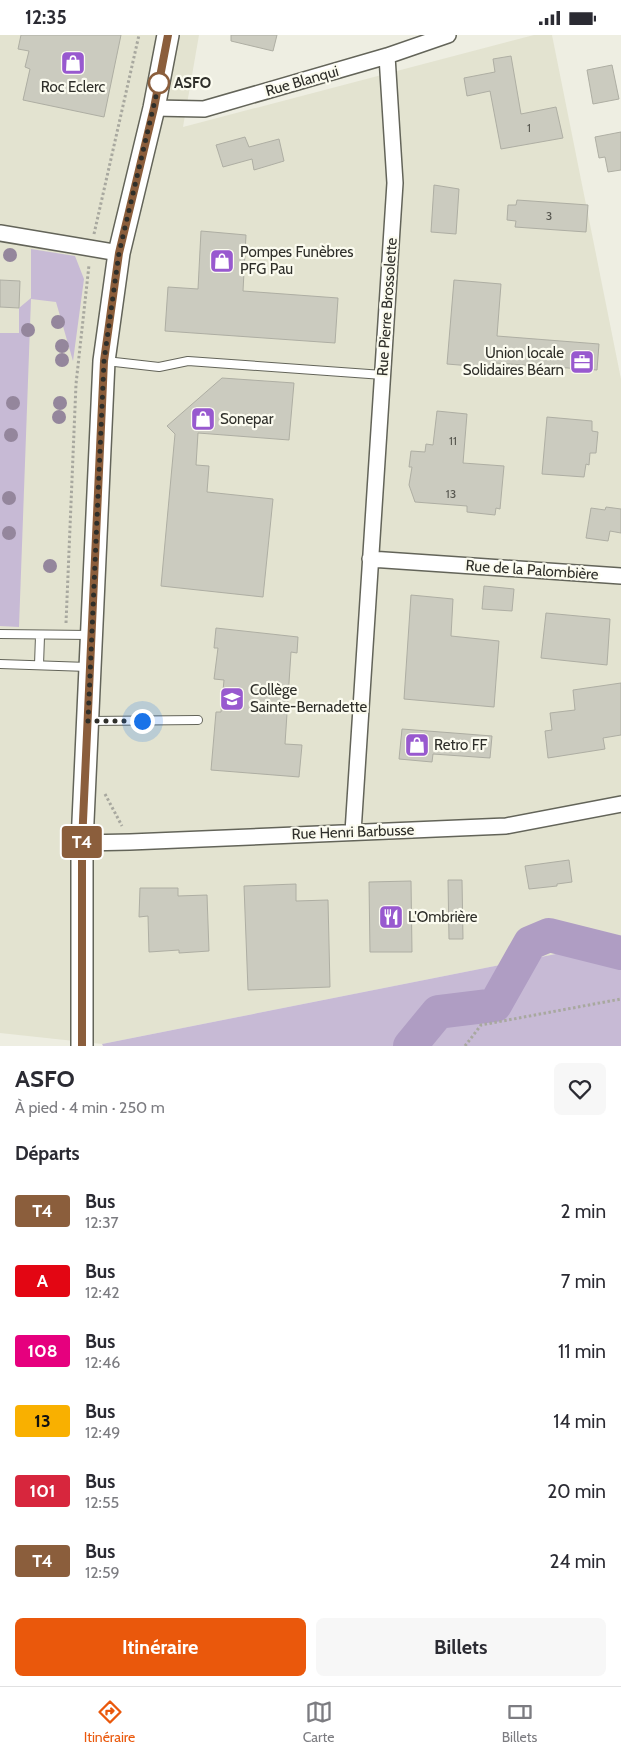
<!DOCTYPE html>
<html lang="fr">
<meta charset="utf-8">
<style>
:root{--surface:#fff;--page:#f7f7f7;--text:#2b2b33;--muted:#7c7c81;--line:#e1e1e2;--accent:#ea580c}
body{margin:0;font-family:Cabin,sans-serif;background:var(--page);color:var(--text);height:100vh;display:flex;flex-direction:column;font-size:19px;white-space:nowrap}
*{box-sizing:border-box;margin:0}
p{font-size:16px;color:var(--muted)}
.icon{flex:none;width:28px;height:28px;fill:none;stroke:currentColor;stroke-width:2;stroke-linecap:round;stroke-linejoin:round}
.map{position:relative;height:1011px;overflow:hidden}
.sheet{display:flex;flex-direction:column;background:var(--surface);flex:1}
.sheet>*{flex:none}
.badge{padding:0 10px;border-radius:4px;font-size:18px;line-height:32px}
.you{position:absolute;width:25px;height:25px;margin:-12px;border:4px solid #fff;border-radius:50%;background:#1a73e8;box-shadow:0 0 0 8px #1a73e833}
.map>.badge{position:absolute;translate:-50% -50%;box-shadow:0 0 0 2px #fff}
h2{padding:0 15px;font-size:19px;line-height:45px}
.round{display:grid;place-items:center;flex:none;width:52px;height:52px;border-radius:8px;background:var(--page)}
.headline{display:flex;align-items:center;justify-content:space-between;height:85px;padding:0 15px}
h1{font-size:24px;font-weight:800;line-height:38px}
.cta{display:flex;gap:10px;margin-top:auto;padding:10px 15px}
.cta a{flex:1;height:58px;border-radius:8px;background:var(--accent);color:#fff;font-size:20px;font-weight:800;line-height:58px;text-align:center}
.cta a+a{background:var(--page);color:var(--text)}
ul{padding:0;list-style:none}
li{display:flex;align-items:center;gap:15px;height:70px;padding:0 15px}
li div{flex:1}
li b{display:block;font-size:19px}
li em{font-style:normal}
li .badge{min-width:55px;font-weight:700;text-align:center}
.status{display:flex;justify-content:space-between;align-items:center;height:35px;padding:0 25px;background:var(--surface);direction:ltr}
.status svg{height:14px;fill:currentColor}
.tabs{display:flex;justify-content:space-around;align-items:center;height:70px;border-top:1px solid var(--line);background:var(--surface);font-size:14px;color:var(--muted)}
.tabs a{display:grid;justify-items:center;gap:2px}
.tabs .on{color:var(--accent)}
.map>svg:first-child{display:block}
.built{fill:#e3e3d0}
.green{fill:#c7bad5}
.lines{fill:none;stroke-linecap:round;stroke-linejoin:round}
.river{stroke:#af9dc3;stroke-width:34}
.building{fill:#cbcbbf;stroke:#aeaea3}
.lane-casing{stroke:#636459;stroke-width:10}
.street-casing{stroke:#636459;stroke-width:18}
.secondary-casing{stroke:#636459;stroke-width:24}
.path{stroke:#a8a89f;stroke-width:3;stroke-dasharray:2.5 2.5;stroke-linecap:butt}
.lane{stroke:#fff;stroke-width:8}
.street{stroke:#fff;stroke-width:15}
.secondary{stroke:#fff;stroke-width:21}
.tree{fill:#94869c}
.line-casing{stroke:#fff;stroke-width:11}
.line{stroke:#8b5e3c;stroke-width:8}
.walk{stroke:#2f2f2a;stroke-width:5;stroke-dasharray:0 9}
.stop-dot{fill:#fff;stroke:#8b5e3c;stroke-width:2.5}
.labels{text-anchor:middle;stroke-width:4.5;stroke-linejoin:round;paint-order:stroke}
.number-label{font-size:12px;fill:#56564f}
.street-label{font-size:15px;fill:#2f2f2a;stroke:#fbfbef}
.stop-label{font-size:15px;font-weight:bold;fill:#2f2f2a;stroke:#fbfbef;text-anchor:start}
.poi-label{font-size:15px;fill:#2f2f2a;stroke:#fbfbef;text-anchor:start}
</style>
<div class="status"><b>12:35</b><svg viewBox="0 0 49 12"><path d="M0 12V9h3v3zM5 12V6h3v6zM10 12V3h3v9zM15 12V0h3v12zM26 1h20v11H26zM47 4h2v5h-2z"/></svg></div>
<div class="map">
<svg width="621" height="1011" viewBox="0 0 621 1011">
<rect width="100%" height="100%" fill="#eeeee2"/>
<path class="built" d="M 0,0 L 199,0 L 183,92 L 534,0 L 552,0 L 621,344 L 621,906 L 102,1009 L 0,998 Z"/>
<path class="green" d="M 31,214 L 75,221 L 84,244 L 73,326 L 56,267 L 31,264 L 19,592 L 0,591 L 0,298 L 19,298 L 19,273 L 31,263 Z
M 621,906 L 621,1011 L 103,1011 L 102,1009 Z"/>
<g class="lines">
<path class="river" d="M 410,1011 L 438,977 L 495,970 L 530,908 L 549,900 L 621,918"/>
</g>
<path class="building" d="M 21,0 L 121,0 L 104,82 L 23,65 L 30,34 L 25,32 L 29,16 L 18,14 Z
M 231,0 L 277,0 L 273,16 L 231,6 Z
M 511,21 L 521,79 L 556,72 L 563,103 L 501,114 L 490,56 L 467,61 L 464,43 L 495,37 L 493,24 Z
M 612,30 L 619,64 L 593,69 L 587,35 Z
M 621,97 L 621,135 L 608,137 L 605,122 L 599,123 L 595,102 Z
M 245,102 L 249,112 L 279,104 L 284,126 L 254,135 L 252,124 L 223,132 L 216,110 Z
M 434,150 L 459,154 L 456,199 L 431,197 Z
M 517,165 L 588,170 L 586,197 L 515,192 L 516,186 L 507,185 L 508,170 L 516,170 Z
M 201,196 L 246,200 L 243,256 L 338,263 L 335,308 L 165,296 L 168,252 L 198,254 Z
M 0,245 L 20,246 L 19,273 L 0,272 Z
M 454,245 L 501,249 L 497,301 L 599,309 L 597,335 L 495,328 L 495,333 L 447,329 Z
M 222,343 L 294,348 L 289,405 L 198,398 L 196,430 L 209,431 L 207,457 L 273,464 L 263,562 L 161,551 L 175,399 L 167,391 Z
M 437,376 L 467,379 L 463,428 L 504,431 L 500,474 L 496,473 L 495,480 L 467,477 L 467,471 L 415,467 L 409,450 L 412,432 L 409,432 L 411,416 L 425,417 L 426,409 L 433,410 Z
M 547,382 L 592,386 L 592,396 L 598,397 L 596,418 L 590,418 L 589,430 L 586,429 L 584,442 L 542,439 Z
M 606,472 L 621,474 L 621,498 L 610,496 L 608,506 L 586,503 L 591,473 L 605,475 Z
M 484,551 L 514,554 L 512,576 L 482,574 Z
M 411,560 L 453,564 L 451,601 L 499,606 L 494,672 L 404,664 Z
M 546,578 L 610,584 L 607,630 L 541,623 Z
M 216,593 L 298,602 L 297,618 L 291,617 L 285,709 L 302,710 L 299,742 L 211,735 L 216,677 L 221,677 L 224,645 L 214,644 L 218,613 L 214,613 Z
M 621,648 L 621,700 L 603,703 L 605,714 L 548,723 L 545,696 L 552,695 L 550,678 L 575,675 L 573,655 Z
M 402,694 L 492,701 L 490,723 L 433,719 L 432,727 L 399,724 Z
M 569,825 L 572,847 L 557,849 L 557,851 L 529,854 L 525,831 Z
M 448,845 L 462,845 L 463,904 L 449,904 Z
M 411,846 L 412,917 L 370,917 L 369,847 Z
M 296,849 L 296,866 L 328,865 L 330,952 L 248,955 L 244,851 Z
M 140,853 L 178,853 L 178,861 L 207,860 L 209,916 L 179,918 L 179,915 L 149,917 L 148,881 L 139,882 Z"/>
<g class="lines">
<defs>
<path id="lane" d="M 106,326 L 159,332 L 188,326 L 383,340
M 0,599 L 90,600
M 0,629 L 88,632
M 39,630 L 40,601
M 90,686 L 198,685"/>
<path id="street" d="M 154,73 L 204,74 L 387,21 L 448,0
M 0,198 L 119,218
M 370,524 L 621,541
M 353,797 L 395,148 L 387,21
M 82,808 L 130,807 L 506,791 L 621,769"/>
<path id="secondary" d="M 82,1011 L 82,808 L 104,326 L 119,218 L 154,73 L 168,0"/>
</defs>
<use href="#lane" class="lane-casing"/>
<use href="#street" class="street-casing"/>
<use href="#secondary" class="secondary-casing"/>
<path class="path" d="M 94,199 L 139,0
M 66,588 L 76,349 L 89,230
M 105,759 L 122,791
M 465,1011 L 481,990 L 621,964"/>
<use href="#lane" class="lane"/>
<use href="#street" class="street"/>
<use href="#secondary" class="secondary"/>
</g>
<g class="tree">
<circle cx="10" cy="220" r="7"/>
<circle cx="58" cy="287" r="7"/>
<circle cx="28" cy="295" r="7"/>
<circle cx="62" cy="311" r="7"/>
<circle cx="62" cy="325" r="7"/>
<circle cx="13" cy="368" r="7"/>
<circle cx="60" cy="368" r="7"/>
<circle cx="59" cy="382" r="7"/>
<circle cx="11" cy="400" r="7"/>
<circle cx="9" cy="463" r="7"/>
<circle cx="9" cy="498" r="7"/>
<circle cx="50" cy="531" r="7"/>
</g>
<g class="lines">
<defs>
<path id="line" d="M 82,1011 L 82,808 L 104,326 L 119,218 L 154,73 L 168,0"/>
</defs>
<use href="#line" class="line-casing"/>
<use href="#line" class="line"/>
<path class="walk" d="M 142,686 L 88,686 L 104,326 L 119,218 L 160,44 L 159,48"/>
</g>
<defs>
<symbol id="shop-square" viewBox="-11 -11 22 22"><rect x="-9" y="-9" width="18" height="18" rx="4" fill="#9859cf" stroke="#fbfbef"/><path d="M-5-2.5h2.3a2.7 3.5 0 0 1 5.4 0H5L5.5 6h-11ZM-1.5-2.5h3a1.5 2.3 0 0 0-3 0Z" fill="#fff"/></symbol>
<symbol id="office-square" viewBox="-11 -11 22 22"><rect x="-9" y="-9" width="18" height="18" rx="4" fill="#9859cf" stroke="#fbfbef"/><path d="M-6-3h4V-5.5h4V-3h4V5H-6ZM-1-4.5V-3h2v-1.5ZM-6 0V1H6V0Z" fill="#fff"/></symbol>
<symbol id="school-square" viewBox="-11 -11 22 22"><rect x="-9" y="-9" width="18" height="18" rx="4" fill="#9859cf" stroke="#fbfbef"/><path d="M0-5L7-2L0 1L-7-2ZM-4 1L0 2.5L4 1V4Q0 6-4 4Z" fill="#fff"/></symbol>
<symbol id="restaurant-square" viewBox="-11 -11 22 22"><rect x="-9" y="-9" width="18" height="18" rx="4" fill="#9859cf" stroke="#fbfbef"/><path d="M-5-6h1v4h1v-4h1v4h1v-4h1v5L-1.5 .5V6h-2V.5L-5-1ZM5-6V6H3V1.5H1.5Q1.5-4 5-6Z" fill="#fff"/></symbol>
</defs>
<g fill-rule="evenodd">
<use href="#shop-square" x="59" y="14" width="28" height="28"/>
<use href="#shop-square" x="208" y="212" width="28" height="28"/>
<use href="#office-square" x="568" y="313" width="28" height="28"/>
<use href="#shop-square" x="189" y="370" width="28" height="28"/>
<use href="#school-square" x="218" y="650" width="28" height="28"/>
<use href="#shop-square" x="403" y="696" width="28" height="28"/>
<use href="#restaurant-square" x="377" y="868" width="28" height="28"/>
</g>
<circle class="stop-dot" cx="159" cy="48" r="10"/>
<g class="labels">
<g class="number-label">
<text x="529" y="97">1</text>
<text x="549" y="185">3</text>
<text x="453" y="410">11</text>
<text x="451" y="463">13</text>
</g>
<g class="street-label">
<text transform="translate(302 46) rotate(-16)" y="5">Rue Blanqui</text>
<text transform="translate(387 272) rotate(-86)" y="5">Rue Pierre Brossolette</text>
<text transform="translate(532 535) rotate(4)" y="5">Rue de la Palombière</text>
<text transform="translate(353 797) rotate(-2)" y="5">Rue Henri Barbusse</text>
</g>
<g class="stop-label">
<text x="174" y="53">ASFO</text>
</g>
<g class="poi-label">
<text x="73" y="57" text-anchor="middle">Roc Eclerc</text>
<text x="240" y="222">Pompes Funèbres<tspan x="240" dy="17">PFG Pau</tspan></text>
<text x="564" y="323" text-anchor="end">Union locale<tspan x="564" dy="17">Solidaires Béarn</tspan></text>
<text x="220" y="389">Sonepar</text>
<text x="250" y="660">Collège<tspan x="250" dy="17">Sainte-Bernadette</tspan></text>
<text x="434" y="715">Retro FF</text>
<text x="408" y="887">L'Ombrière</text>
</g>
</g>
</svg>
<div class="you" style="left:142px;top:686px"></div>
<b class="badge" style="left:82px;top:807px;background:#8b5e3c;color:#fff">T4</b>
</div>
<section class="sheet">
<div class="headline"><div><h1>ASFO</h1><p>À pied · 4 min · 250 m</p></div><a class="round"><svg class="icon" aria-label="heart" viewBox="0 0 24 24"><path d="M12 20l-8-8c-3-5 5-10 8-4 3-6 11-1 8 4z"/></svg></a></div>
<h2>Départs</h2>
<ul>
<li><span class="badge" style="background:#8b5e3c;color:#fff">T4</span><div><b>Bus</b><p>12:37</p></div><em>2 min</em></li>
<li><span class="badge" style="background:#e30613;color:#fff">A</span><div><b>Bus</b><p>12:42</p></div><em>7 min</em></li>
<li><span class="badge" style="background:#e6007e;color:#fff">108</span><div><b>Bus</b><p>12:46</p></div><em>11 min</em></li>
<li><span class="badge" style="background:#f9b000;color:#111">13</span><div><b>Bus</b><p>12:49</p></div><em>14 min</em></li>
<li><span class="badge" style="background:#d7263d;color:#fff">101</span><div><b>Bus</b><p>12:55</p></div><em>20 min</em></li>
<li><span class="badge" style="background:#8b5e3c;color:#fff">T4</span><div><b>Bus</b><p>12:59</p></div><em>24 min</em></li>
</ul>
<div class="cta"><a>Itinéraire</a><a>Billets</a></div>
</section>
<nav class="tabs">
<a class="on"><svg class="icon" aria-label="directions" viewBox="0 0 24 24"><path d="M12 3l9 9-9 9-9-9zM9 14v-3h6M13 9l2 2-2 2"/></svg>Itinéraire</a>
<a><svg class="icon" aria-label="map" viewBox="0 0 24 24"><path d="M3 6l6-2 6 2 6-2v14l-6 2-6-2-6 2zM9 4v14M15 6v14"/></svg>Carte</a>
<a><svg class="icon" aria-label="tickets" viewBox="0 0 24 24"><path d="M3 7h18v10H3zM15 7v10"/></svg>Billets</a>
</nav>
